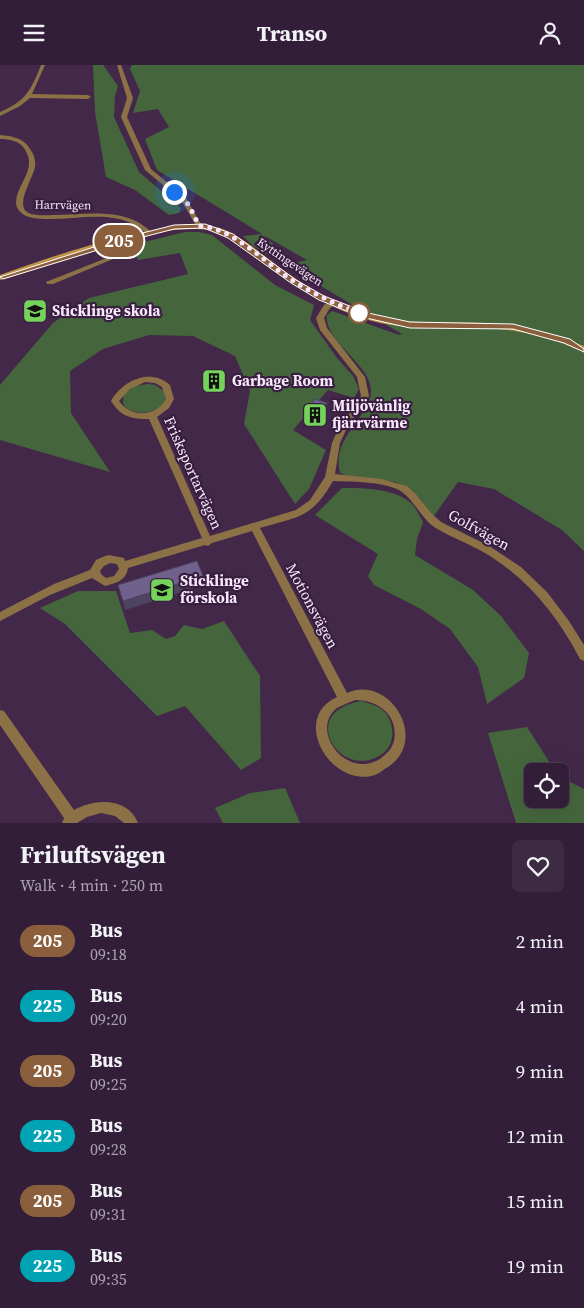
<!DOCTYPE html>
<meta charset="utf-8">
<style>
:root{--surface:#321e38;--page:#3d2b43;--text:#f1f3f6;--muted:#a8a2ae;--line:#4d3c53}
body{margin:0;font-family:"Source Serif 4",serif;background:var(--page);color:var(--text);height:100vh;display:flex;flex-direction:column;font-size:19px;white-space:nowrap}
*{box-sizing:border-box;margin:0}
p{font-size:16px;color:var(--muted)}
.icon{flex:none;width:28px;height:28px;fill:none;stroke:currentColor;stroke-width:2;stroke-linecap:round;stroke-linejoin:round}
.map{position:relative;height:758px;overflow:hidden}
.sheet{display:flex;flex-direction:column;background:var(--surface);flex:1}
.sheet>*{flex:none}
.badge{padding:0 10px;border-radius:16px;font-size:18px;line-height:32px}
.tools{position:absolute;left:524px;top:698px;display:grid;gap:10px}
.tools a{display:grid;place-items:center;width:45px;height:45px;border-radius:8px;background:var(--surface);box-shadow:0 5px 20px #0002,0 0 0 1px var(--line);font-size:25px}
.you{position:absolute;width:25px;height:25px;margin:-12px;border:4px solid #fff;border-radius:50%;background:#1a73e8;box-shadow:0 0 0 8px #1a73e833}
.map>.badge{position:absolute;translate:-50% -50%;box-shadow:0 0 0 2px #fff}
.round{display:grid;place-items:center;flex:none;width:52px;height:52px;border-radius:8px;background:var(--page)}
.overview{display:flex;align-items:center;justify-content:space-between;height:85px;padding:0 20px}
h1{font-size:24px;font-weight:700;line-height:38px}
ul{padding:0;list-style:none}
li{display:flex;align-items:center;gap:15px;height:65px;padding:0 20px}
li div{flex:1}
li b{display:block;font-size:19px}
li em{font-style:normal}
li .badge{min-width:55px;font-weight:700;text-align:center}
header{display:flex;justify-content:space-between;align-items:center;height:65px;padding:0 20px;background:var(--surface);font-size:22px;font-weight:700}
.map>svg:first-child{display:block}
.green{fill:#45663c;fill-rule:evenodd}
.lines{fill:none;stroke-linecap:round;stroke-linejoin:round}
.street{fill:#8b7145;fill-rule:evenodd}
.secondary{fill:#bc9249;fill-rule:evenodd}
.wall{fill:#5f5378}
.shaded-wall{fill:#4e4461}
.building{fill:#6f618b;stroke:#4e4461}
.line{fill:#8b5e3c;stroke:#fff}
.walk{stroke:#f9e8fd;stroke-width:5;stroke-dasharray:0 9}
.stop-dot{fill:#fff;stroke:#8b5e3c;stroke-width:2.5}
.labels{text-anchor:middle;stroke-width:4.5;stroke-linejoin:round;paint-order:stroke}
.far-street-label{font-size:12px;fill:#f9e8fd;stroke:#381e3f}
.poi-label{font-size:15px;font-weight:bold;fill:#f9e8fd;stroke:#381e3f;text-anchor:start}
.street-label{font-size:15px;fill:#f9e8fd;stroke:#381e3f}
</style>
<header><svg class="icon" aria-label="menu" viewBox="0 0 24 24"><path d="M4 6h16M4 12h16M4 18h16"/></svg>Transo<svg class="icon" aria-label="person" viewBox="0 0 24 24"><circle cx="12" cy="8" r="4"/><path d="M4 21q1-7 8-7t8 7"/></svg></header>
<div class="map">
<svg width="584" height="758" viewBox="0 0 584 758">
<rect width="100%" height="100%" fill="#43284a"/>
<path class="green" d="M 93,0 L 103,0 L 118,21 L 115,31 L 114,52 L 139,107 L 181,143 L 179,148 L 169,150 L 135,125 L 106,112 L 95,47 Z
M 132,0 L 584,0 L 584,486 L 562,465 L 494,424 L 458,417 L 433,452 C 427,445 423,436 416,429 C 397,409 364,418 340,408 C 331,372 369,353 371,328 C 373,299 324,278 327,250 L 332,246 L 399,270 L 402,269 L 253,181 L 243,171 L 262,169 L 157,105 L 145,74 L 169,62 L 158,44 L 133,48 L 140,26 L 130,4 ZM 264,171 L 265,171 L 307,195 L 295,198 Z
M 185,167 L 199,167 L 212,170 L 275,220 L 314,240 L 310,255 L 337,293 L 353,311 L 359,324 L 354,333 L 328,325 L 293,365 L 326,385 L 309,424 L 295,439 L 244,359 L 250,326 L 235,291 L 193,271 L 149,270 L 103,284 L 70,306 L 71,348 L 110,407 L 0,375 L 0,320 L 53,258 L 89,233 L 188,209 L 180,188 L 138,195 L 132,180 Z
M 148,319 L 155,320 L 164,326 L 166,335 C 157,349 139,351 126,343 L 123,338 L 124,329 L 134,321 Z
M 342,423 C 363,423 397,423 413,440 C 417,445 420,452 423,457 L 417,474 L 415,490 L 473,525 L 501,551 L 529,588 L 524,613 L 487,639 L 478,602 L 450,564 L 421,544 L 374,520 L 368,511 L 378,489 L 315,450 Z
M 78,526 L 116,526 L 130,568 L 152,565 L 166,574 L 175,571 L 184,560 L 202,564 L 224,556 L 260,611 L 261,693 L 241,705 L 185,641 L 157,651 L 65,559 L 40,543 Z
M 362,636 C 368,638 375,640 380,643 C 395,653 397,679 382,689 C 341,718 295,646 362,636 Z
M 527,662 L 555,706 L 532,706 L 532,734 L 560,734 L 560,712 L 584,724 L 584,758 L 516,758 L 488,668 Z
M 285,723 L 300,758 L 223,758 L 215,743 L 250,728 Z"/>
<g class="lines">
<path class="street" d="M 41,0 L 45,0 L 32,29 L 88,30 L 91,32 L 88,34 L 30,33 L 20,41 L 0,51 L 0,47 C 26,36 31,25 41,0 Z
M 117,0 L 121,0 L 133,33 L 127,52 L 151,104 L 186,133 L 202,161 L 201,162 L 197,162 L 181,135 L 145,105 L 121,52 L 127,33 Z
M 0,70 C 12,71 24,73 30,84 C 34,89 36,95 35,102 C 33,114 12,143 31,149 C 39,151 47,150 54,150 C 88,150 126,141 152,168 L 151,169 L 147,169 C 143,166 139,162 135,160 C 110,146 77,154 51,154 C 43,154 31,154 24,150 C 20,147 16,143 16,138 C 16,118 39,105 24,83 C 19,76 9,74 0,74 Z
M 122,173 L 125,175 L 125,187 L 118,192 L 53,219 L 47,219 L 46,217 L 114,190 L 119,186 L 119,175 Z
M 330,236 L 333,236 L 337,238 L 330,243 L 324,253 L 327,263 L 365,312 L 369,331 L 346,365 L 340,378 L 335,409 L 381,414 L 407,421 L 416,429 L 431,448 L 441,457 L 489,481 L 521,502 L 547,527 L 569,556 L 584,580 L 584,596 L 580,594 C 557,550 528,514 485,488 C 468,478 450,472 434,462 C 420,452 413,432 397,424 C 378,416 353,417 333,416 C 312,453 298,452 260,463 L 347,628 C 389,609 430,674 388,702 C 384,704 380,708 375,710 C 332,724 289,654 337,632 L 252,466 L 212,478 L 208,481 L 205,480 L 128,503 C 126,516 116,518 105,521 L 92,513 L 50,530 L 0,556 L 0,547 L 54,519 L 90,505 L 96,495 L 105,491 L 109,490 L 124,493 L 125,496 L 202,473 L 149,354 C 131,354 121,352 111,336 C 122,316 150,302 170,320 L 174,334 L 169,343 L 157,352 L 210,471 L 296,445 L 310,435 L 325,412 L 332,378 L 338,364 L 361,331 L 357,312 L 320,265 L 316,253 L 324,240 ZM 145,317 L 155,318 L 162,322 L 166,334 C 156,352 131,353 119,336 L 130,324 ZM 110,498 L 117,499 L 119,504 L 114,511 L 106,513 L 101,509 L 100,506 L 104,501 ZM 355,635 C 378,635 399,650 394,676 C 392,684 386,689 380,694 C 346,715 309,665 337,643 C 342,640 349,638 355,635 Z
M 0,645 L 4,646 L 74,745 C 95,733 128,732 138,758 L 124,758 L 115,751 L 101,748 L 87,752 L 77,758 L 62,758 L 64,753 L 0,660 Z"/>
<path class="secondary" d="M 198,159 C 205,160 213,161 220,163 C 245,172 265,193 286,207 C 310,224 336,239 364,248 C 404,261 443,256 484,258 C 519,259 552,268 584,281 L 584,287 C 576,284 568,280 559,277 C 539,270 518,265 497,264 C 455,261 413,267 372,256 C 335,246 300,225 269,202 C 254,191 240,178 223,170 C 177,146 50,202 0,215 L 0,210 C 64,187 130,165 198,159 Z"/>
</g>
<path class="wall" d="M 327,344 L 314,360 L 303,356 L 303,350 Z"/>
<path class="shaded-wall" d="M 327,338 L 327,344 L 314,360 L 314,354 Z
M 203,511 L 204,520 L 125,545 L 123,536 Z"/>
<path class="building" d="M 315,334 L 327,338 L 314,354 L 303,350 Z
M 197,496 L 203,511 L 123,536 L 118,520 Z"/>
<path class="line" d="M 205,159 L 233,169 L 296,215 L 324,231 L 368,248 L 410,257 L 513,259 L 570,274 L 584,284 L 584,287 L 564,278 L 513,264 L 410,263 L 362,252 L 319,235 L 291,218 L 228,173 L 204,163 L 174,164 L 124,177 L 3,214 L 0,212 L 119,174 L 174,160 Z"/>
<g class="lines">
<path class="walk" d="M 174,127 L 189,140 L 199,161 C 233,162 267,200 295,217 C 317,231 340,241 365,250 L 359,248"/>
</g>
<defs>
<symbol id="school-square" viewBox="-11 -11 22 22"><rect x="-9" y="-9" width="18" height="18" rx="4" fill="#75d25b" stroke="#381e3f"/><path d="M0-5L7-2L0 1L-7-2ZM-4 1L0 2.5L4 1V4Q0 6-4 4Z" fill="#111"/></symbol>
<symbol id="building-square" viewBox="-11 -11 22 22"><rect x="-9" y="-9" width="18" height="18" rx="4" fill="#75d25b" stroke="#381e3f"/><path d="M-4-6H4V6H1V3H-1V6H-4ZM-2.5-4.3h1.7v1.8h-1.7ZM.8-4.3h1.7v1.8H.8ZM-2.5-1h1.7V.8h-1.7ZM.8-1h1.7V.8H.8Z" fill="#111"/></symbol>
</defs>
<g fill-rule="evenodd">
<use href="#school-square" x="21" y="232" width="28" height="28"/>
<use href="#building-square" x="200" y="302" width="28" height="28"/>
<use href="#building-square" x="301" y="336" width="28" height="28"/>
<use href="#school-square" x="148" y="511" width="28" height="28"/>
</g>
<circle class="stop-dot" cx="359" cy="248" r="10"/>
<g class="labels">
<g class="far-street-label">
<text transform="translate(63 140) rotate(1)" y="4">Harrvägen</text>
<text transform="translate(290 197) rotate(34)" y="4">Kyttingevägen</text>
</g>
<g class="poi-label">
<text x="52" y="251">Sticklinge skola</text>
<text x="232" y="321">Garbage Room</text>
<text x="332" y="346">Miljövänlig<tspan x="332" dy="17">fjärrvärme</tspan></text>
<text x="180" y="521">Sticklinge<tspan x="180" dy="17">förskola</tspan></text>
</g>
<g class="street-label">
<text transform="translate(193 408) rotate(66)" y="5">Frisksportarvägen</text>
<text transform="translate(479 465) rotate(29)" y="5">Golfvägen</text>
<text transform="translate(312 541) rotate(62)" y="5">Motionsvägen</text>
</g>
</g>
</svg>
<div class="tools">
<a><svg class="icon" aria-label="locate" viewBox="0 0 24 24"><circle cx="12" cy="12" r="6"/><path d="M12 2v4M12 18v4M2 12h4M18 12h4"/></svg></a>
</div>
<div class="you" style="left:174px;top:127px"></div>
<b class="badge" style="left:119px;top:176px;background:#8b5e3c;color:#fff">205</b>
</div>
<section class="sheet">
<div class="overview"><div><h1>Friluftsvägen</h1><p>Walk · 4 min · 250 m</p></div><a class="round"><svg class="icon" aria-label="heart" viewBox="0 0 24 24"><path d="M12 20l-8-8c-3-5 5-10 8-4 3-6 11-1 8 4z"/></svg></a></div>
<ul>
<li><span class="badge" style="background:#8b5e3c;color:#fff">205</span><div><b>Bus</b><p>09:18</p></div><em>2 min</em></li>
<li><span class="badge" style="background:#00a3b4;color:#fff">225</span><div><b>Bus</b><p>09:20</p></div><em>4 min</em></li>
<li><span class="badge" style="background:#8b5e3c;color:#fff">205</span><div><b>Bus</b><p>09:25</p></div><em>9 min</em></li>
<li><span class="badge" style="background:#00a3b4;color:#fff">225</span><div><b>Bus</b><p>09:28</p></div><em>12 min</em></li>
<li><span class="badge" style="background:#8b5e3c;color:#fff">205</span><div><b>Bus</b><p>09:31</p></div><em>15 min</em></li>
<li><span class="badge" style="background:#00a3b4;color:#fff">225</span><div><b>Bus</b><p>09:35</p></div><em>19 min</em></li>
</ul>
</section>
